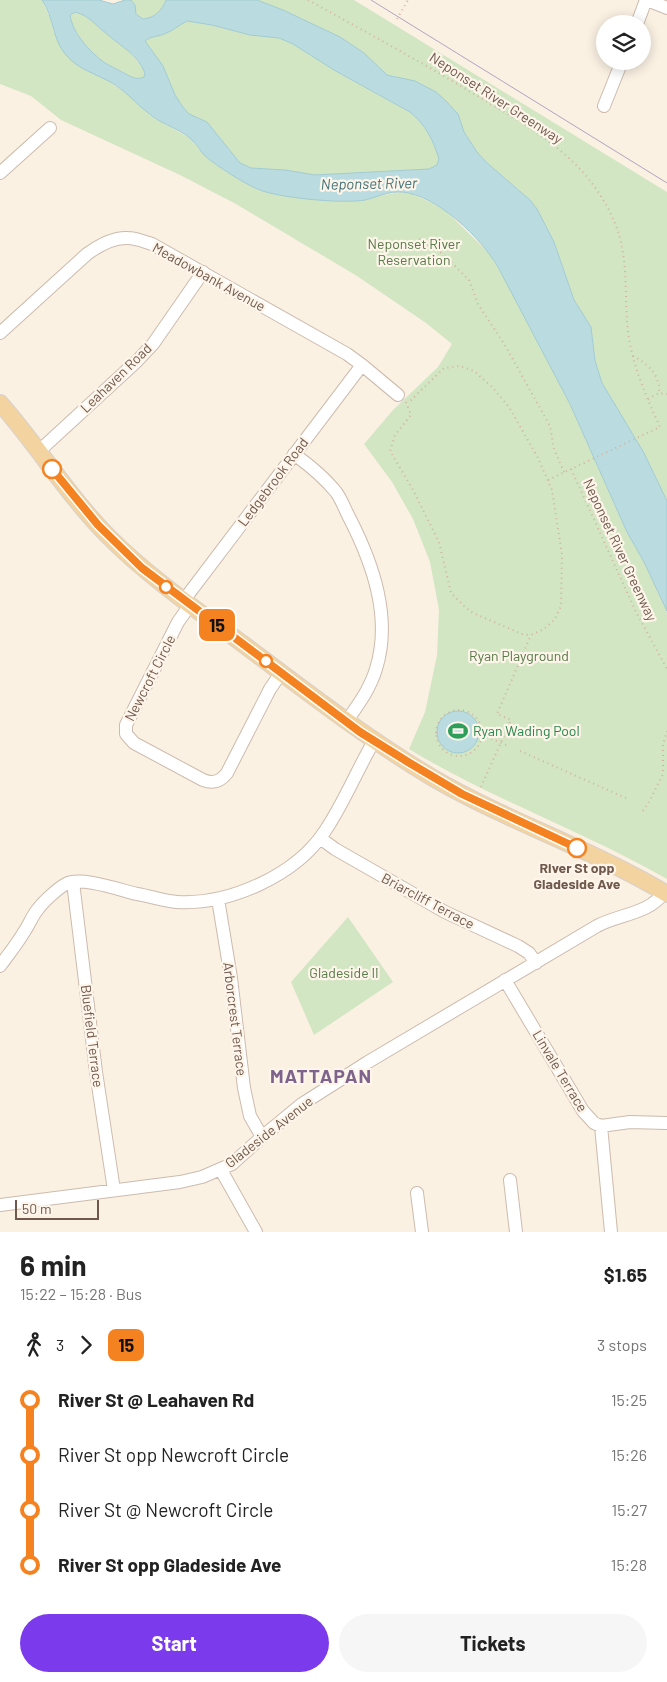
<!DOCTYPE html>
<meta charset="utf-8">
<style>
:root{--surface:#fff;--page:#f6f6f6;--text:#222;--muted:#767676;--accent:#7c3aed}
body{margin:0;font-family:Barlow,sans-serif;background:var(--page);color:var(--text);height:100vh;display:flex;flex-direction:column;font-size:19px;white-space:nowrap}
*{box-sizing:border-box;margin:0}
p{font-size:16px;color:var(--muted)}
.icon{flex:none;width:28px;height:28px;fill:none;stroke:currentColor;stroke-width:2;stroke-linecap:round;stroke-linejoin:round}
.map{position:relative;height:1232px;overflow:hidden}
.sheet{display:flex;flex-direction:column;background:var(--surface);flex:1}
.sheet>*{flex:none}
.badge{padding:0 10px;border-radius:8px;font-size:18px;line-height:32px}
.controls{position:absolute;left:596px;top:15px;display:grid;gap:10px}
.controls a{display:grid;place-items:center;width:55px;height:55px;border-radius:50%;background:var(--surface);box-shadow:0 2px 12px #0003;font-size:25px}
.scale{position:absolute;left:15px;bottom:12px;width:84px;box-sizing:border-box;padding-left:5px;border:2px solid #70584c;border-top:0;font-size:14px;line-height:18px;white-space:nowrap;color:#70584c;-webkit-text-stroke:4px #fdf5e9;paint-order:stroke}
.map>.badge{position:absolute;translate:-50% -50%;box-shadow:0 0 0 2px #fff}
.legs{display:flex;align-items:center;gap:8px;height:55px;padding:0 20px;font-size:16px}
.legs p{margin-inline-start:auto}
.head{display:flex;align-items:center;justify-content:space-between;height:85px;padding:0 20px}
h1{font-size:28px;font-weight:700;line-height:38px}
.cta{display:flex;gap:10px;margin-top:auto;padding:10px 20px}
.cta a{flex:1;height:58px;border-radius:30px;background:var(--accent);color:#fff;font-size:20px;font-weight:700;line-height:58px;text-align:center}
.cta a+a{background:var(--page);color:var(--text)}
ul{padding:0 20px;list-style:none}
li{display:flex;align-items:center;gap:18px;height:55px;font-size:19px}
li i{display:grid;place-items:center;width:8px;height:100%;margin:0 6px;background:currentColor}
li i::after{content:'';width:12px;height:12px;margin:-6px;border:4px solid;border-radius:50%;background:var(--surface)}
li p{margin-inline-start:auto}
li:first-child i{background:linear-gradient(#0000 50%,currentColor 0)}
li:last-child i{background:linear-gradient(currentColor 50%,#0000 0)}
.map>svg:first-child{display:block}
.green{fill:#d2e6c3}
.water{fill:#badce1;stroke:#a1cbd2;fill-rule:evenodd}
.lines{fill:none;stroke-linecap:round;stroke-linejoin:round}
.minor-casing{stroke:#ccbbae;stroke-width:14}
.major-casing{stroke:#d7d0cd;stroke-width:18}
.path{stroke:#d1b3a1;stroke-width:2;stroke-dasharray:1 4;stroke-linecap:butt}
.minor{stroke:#fff;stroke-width:12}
.major{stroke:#f3d4a1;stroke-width:16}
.tram{stroke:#b3a3c2;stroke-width:1}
.line-1-casing{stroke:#fff;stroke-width:11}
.line-1{stroke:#f58220;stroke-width:8}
.stop-1-dot{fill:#fff;stroke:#f58220;stroke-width:2.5}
.labels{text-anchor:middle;stroke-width:4.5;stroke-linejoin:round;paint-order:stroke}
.street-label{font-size:14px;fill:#70584c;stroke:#fdf5e9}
.park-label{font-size:14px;fill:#577a48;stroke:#fdf5e9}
.leisure-label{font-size:14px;fill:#27864d;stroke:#fdf5e9;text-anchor:start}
.stop-label{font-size:14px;font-weight:bold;fill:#70584c;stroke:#fdf5e9}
.water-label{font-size:15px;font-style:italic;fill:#44737b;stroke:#fdf5e9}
.district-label{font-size:19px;font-weight:bold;letter-spacing:1px;fill:#7e648c;stroke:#fdf5e9}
</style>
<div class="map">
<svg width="667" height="1232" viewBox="0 0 667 1232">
<rect width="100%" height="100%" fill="#faf1e3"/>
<path class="green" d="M 0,0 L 42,0 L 50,18 L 54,33 L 104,78 L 129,95 L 151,116 L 190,138 L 204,155 L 227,172 L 259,190 L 291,196 L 348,202 L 400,192 L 412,194 L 432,203 L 447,212 L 490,254 L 508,284 L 570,404 L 627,532 L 644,562 L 667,611 L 667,879 C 583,831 491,799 409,749 L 425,712 L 437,655 L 439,610 L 430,562 L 413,519 L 392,482 L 364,444 L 393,410 L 438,367 L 452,344 L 426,323 L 357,276 L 236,204 L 180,175 L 61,120 L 31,96 L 0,84 Z
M 131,0 L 166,0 C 162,10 155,18 143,19 L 136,13 L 135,5 Z
M 257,0 L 354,0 L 667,192 L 667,501 L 644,453 L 602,383 L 595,361 L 591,327 L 574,300 L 554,242 L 522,193 L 486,162 L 477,152 L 464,132 L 458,114 L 395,76 L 387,75 L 380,69 L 364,53 L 340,37 L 283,10 Z
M 75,12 C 95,17 136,54 145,73 L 144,77 C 136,81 130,76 123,72 C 117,69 110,66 105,63 C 89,52 74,34 70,15 Z
M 187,21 L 212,25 L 250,35 L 279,38 L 293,44 L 334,70 L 410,112 C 426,125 433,140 439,159 L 437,165 L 430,169 L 315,175 L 285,170 L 251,168 L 240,163 L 207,122 L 189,114 L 182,106 L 175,95 L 163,66 L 144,41 C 151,36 157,37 164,34 C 173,31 179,25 187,21 Z
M 348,917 L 393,982 L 314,1035 L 291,982 Z"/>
<path class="water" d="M 42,0 L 99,0 L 113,4 L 125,0 L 131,0 L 135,5 L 136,14 L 143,19 C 155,18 162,10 166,0 L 257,0 L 283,10 L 340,37 L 364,53 L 387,75 L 415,81 L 436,92 L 446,101 L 458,114 L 464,132 L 477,152 L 486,162 L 530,200 L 537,209 L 554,242 L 574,300 L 591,327 L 595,361 L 602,383 L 644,453 L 667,501 L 667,611 L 644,562 L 627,532 L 570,404 L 498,267 C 481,238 437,195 402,192 C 389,191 377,197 365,200 C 344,204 280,198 260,190 C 246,185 217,166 205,156 C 200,151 197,144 191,139 C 180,129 164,125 152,116 C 138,106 128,93 114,84 C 99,75 77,69 66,55 C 52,39 54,17 42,0 ZM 75,12 C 90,16 95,25 107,34 C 123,48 136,53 145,73 L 144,77 C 136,81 130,76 122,72 C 117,69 110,66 105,63 C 90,52 73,34 70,15 ZM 187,21 L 212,25 L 250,35 L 279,38 L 293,44 L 334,70 L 410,112 C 426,125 433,140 439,159 L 437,165 L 429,169 L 315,175 L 285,170 L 251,168 L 240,163 L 207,122 L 189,114 L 182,106 L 175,95 L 163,66 L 145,41 C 151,36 157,37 164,34 C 173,31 179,25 187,21 Z
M437 732a21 21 0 1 1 42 0a21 21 0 1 1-42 0Z"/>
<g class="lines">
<defs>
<path id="minor" d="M 647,0 L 667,8
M 637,24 L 646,0
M 604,106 L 622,61
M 0,173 L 50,128
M 0,333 L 87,254 C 98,246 114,237 128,238 C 136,238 145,242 152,244 L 347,354 L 362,365 L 398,395
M 38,452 L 137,361 L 153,344 L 203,272
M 294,454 C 309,465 324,477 336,492 C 342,500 345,510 350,519 C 373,564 392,618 376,669 C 370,689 358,705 346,722
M 184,600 L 362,365
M 190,605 L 178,622 L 126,725 L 126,734 L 134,743 L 203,780 C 213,784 220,782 227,773 L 270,689 L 281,673
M 320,838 L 335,849 L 445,912 L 518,946 L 529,953 L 536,963
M 73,882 L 96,1072 L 114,1190
M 218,899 L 231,978 L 244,1088 L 250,1116 L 262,1137
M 0,966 C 8,955 17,944 24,932 C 29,925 32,916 38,909 C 43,902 58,888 66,884 C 81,876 120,890 137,894 C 150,896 164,901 177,902 C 230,905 296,875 325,831 C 344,803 357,770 374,741
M 505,980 L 583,1111 L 594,1123 L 601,1126 L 630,1122 L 666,1123
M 601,1126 L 611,1232
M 221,1170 L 256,1232
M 510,1180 L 516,1232
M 417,1193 L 422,1232
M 0,1205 L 180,1182 L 202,1177 L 232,1164 L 262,1137 L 302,1104 L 368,1062 L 597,926 C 619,914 650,914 664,892"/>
<path id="major" d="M 0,403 C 38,446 68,496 109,537 C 151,579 200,612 247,647 C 308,693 368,739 433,778 C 509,822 592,849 667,894"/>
</defs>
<use href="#minor" class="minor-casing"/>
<use href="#major" class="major-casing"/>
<path class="path" d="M 308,0 C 366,32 423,63 479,97 C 511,116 545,135 572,161 C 591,179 607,202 616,226 C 629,260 624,296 628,331 C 632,365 646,396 660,427 L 571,469 L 636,612 L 667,669
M 397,19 L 408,0
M 419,239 L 443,254 L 469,280 L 478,304 L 506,347 L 550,426 L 554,449 L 564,472
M 633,356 C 647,363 661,376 659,393
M 648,399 L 659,393 L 667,394
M 406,402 L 411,415 L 395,435 L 390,451 L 412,488 L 439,542 L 451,593 L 465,607 L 473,613 L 522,634 L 531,635 L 544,629 L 555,619 L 561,606 L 562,555 L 552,490 L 538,458 L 509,407 L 492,387 L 474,371 L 460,366 L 444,368 L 408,403
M 548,480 L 571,469
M436 733a23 23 0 1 1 46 0a23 23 0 1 1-46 0Z
M 482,735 L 509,746
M 520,751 L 628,799
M 481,787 L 511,720 L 497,714 L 531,635
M 643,811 L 650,800 L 663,774 L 663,744 L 667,731"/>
<use href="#minor" class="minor"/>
<use href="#major" class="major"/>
<path class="tram" d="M 371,0 L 667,183"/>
</g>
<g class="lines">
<defs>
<path id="line-1" d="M 52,469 L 98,525 L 142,568 L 360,732 L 408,762 L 462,794 L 577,848"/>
</defs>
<use href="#line-1" class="line-1-casing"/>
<use href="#line-1" class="line-1"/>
</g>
<defs>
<symbol id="stadium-bare" viewBox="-9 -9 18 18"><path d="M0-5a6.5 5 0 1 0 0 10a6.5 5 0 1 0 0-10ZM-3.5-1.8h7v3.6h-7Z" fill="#2e9e5b" stroke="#fdf5e9" stroke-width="2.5" paint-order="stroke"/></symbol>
</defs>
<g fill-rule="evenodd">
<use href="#stadium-bare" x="444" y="717" width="28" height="28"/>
</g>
<g class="stop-1-dot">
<circle cx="52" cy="469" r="9"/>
<circle cx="166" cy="587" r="6"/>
<circle cx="266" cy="661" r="6"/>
<circle cx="577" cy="848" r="9"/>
</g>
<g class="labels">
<g class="street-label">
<text transform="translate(496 98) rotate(33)" y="5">Neponset River Greenway</text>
<text transform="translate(209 277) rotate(29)" y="5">Meadowbank Avenue</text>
<text transform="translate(116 378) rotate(-44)" y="5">Leahaven Road</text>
<text transform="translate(273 482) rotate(-53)" y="5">Ledgebrook Road</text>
<text transform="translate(620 550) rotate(65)" y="5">Neponset River Greenway</text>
<text transform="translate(150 678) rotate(-63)" y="5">Newcroft Circle</text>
<text transform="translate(428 901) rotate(28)" y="5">Briarcliff Terrace</text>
<text transform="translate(235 1019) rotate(83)" y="5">Arborcrest Terrace</text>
<text transform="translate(92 1036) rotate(83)" y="5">Bluefield Terrace</text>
<text transform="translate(560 1071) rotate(59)" y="5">Linvale Terrace</text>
<text transform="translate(269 1132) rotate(-38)" y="5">Gladeside Avenue</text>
</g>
<g class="park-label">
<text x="414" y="249">Neponset River<tspan x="414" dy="16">Reservation</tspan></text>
<text x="519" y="661">Ryan Playground</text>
<text x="344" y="978">Gladeside II</text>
</g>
<g class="leisure-label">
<text x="473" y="736">Ryan Wading Pool</text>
</g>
<g class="stop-label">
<text x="577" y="873">River St opp<tspan x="577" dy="16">Gladeside Ave</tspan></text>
</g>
<g class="water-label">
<text transform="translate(369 184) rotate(-1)" y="5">Neponset River</text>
</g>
<g class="district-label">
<text x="321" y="1083">MATTAPAN</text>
</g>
</g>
</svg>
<div class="controls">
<a><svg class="icon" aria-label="layers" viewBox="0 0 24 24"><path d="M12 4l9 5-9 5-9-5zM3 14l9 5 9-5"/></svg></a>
</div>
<div class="scale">50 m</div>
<b class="badge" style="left:217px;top:625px;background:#f58220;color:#111">15</b>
</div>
<section class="sheet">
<div class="head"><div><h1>6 min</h1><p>15:22 – 15:28 · Bus</p></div><b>$1.65</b></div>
<div class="legs"><svg class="icon" aria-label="walk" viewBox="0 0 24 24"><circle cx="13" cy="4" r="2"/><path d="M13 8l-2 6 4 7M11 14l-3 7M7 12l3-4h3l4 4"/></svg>3<svg class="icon" aria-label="forward" viewBox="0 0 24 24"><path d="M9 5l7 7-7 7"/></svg><b class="badge" style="background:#f58220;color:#111">15</b><p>3 stops</p></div>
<ul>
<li><i style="color:#f58220"></i><b>River St @ Leahaven Rd</b><p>15:25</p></li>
<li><i style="color:#f58220"></i><span>River St opp Newcroft Circle</span><p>15:26</p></li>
<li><i style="color:#f58220"></i><span>River St @ Newcroft Circle</span><p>15:27</p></li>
<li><i style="color:#f58220"></i><b>River St opp Gladeside Ave</b><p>15:28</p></li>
</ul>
<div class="cta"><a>Start</a><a>Tickets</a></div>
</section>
